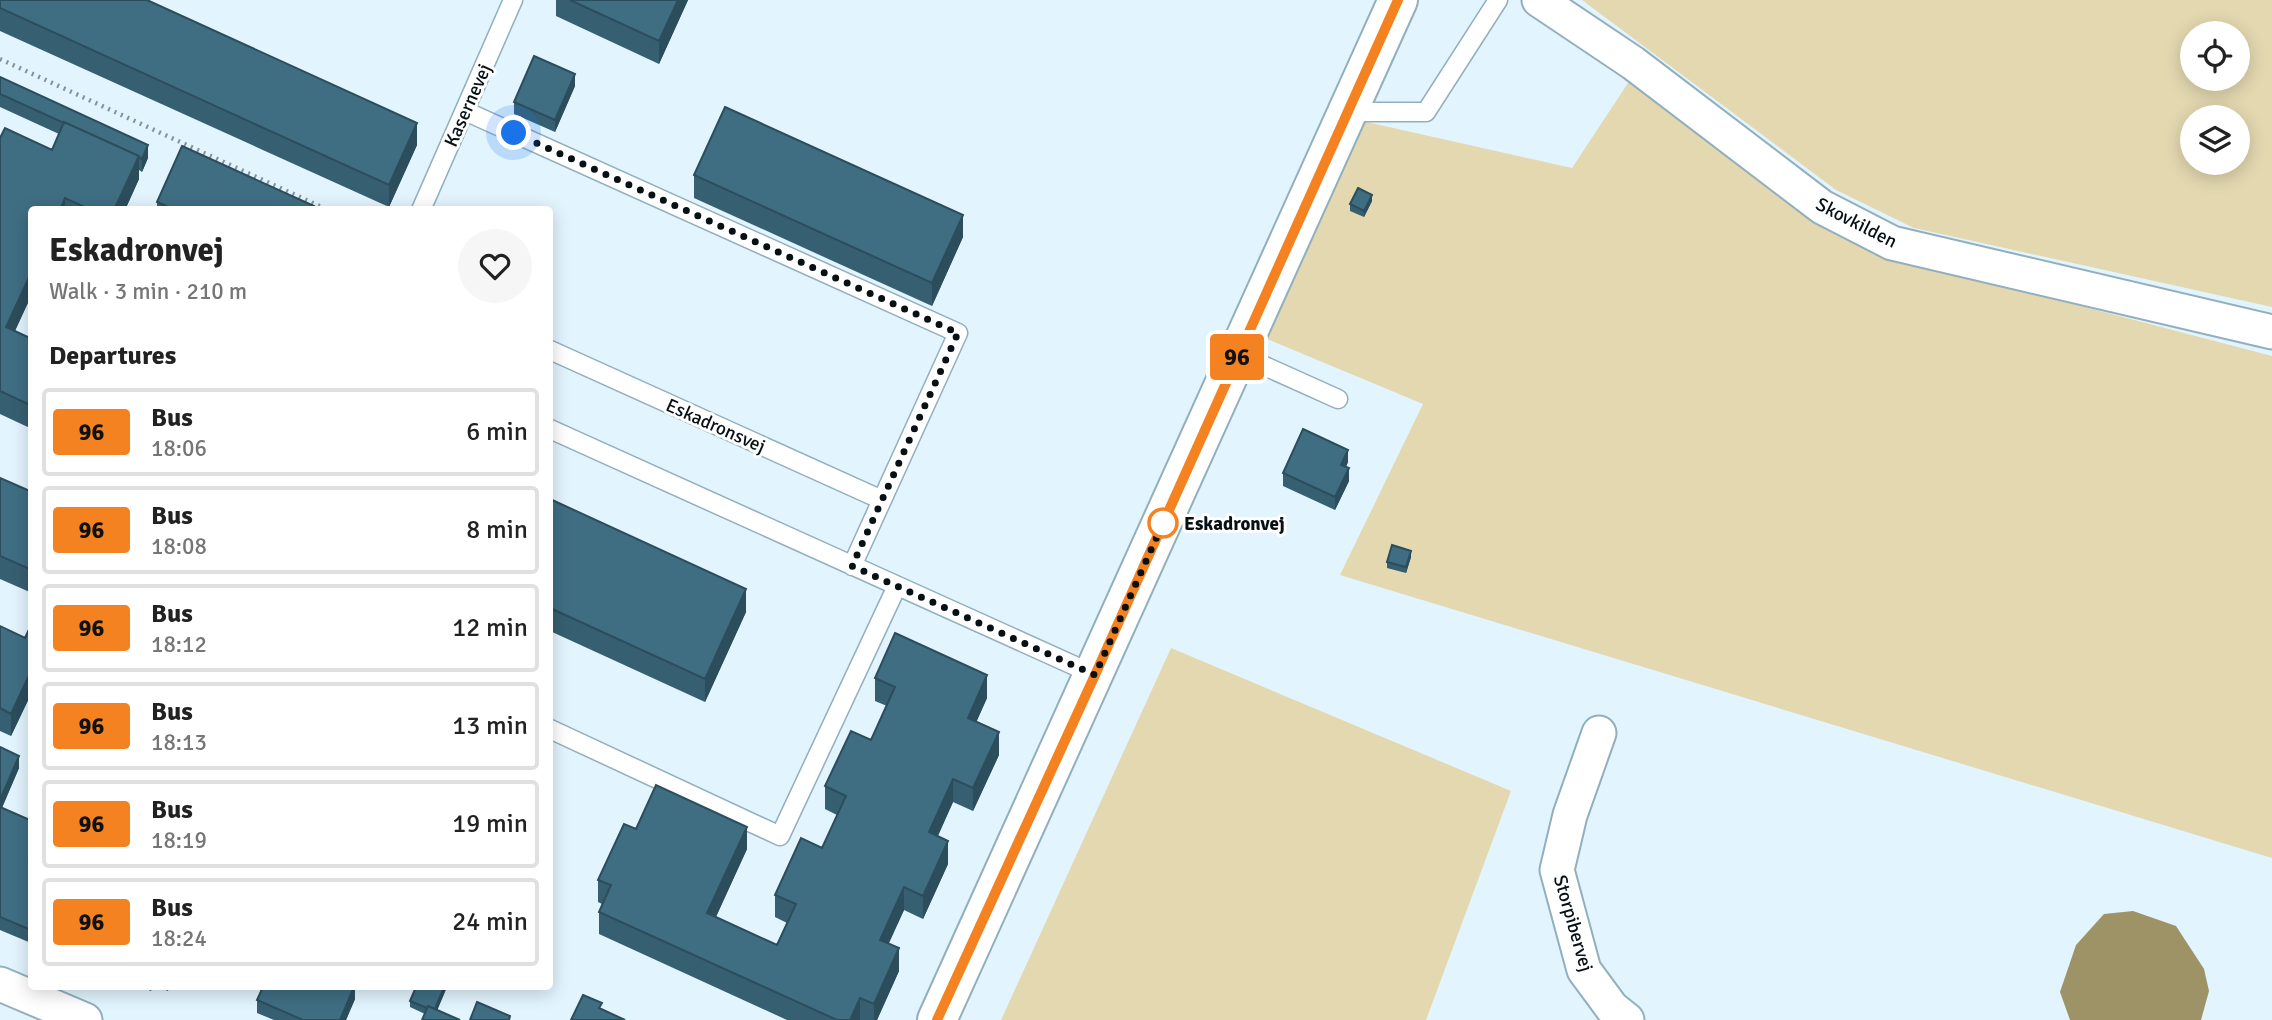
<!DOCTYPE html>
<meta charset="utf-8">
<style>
:root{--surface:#fff;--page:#f6f6f6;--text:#222;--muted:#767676;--line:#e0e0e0}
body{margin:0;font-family:Signika,sans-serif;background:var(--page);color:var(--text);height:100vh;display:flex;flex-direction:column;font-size:26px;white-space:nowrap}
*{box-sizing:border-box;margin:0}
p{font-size:23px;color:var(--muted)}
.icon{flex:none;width:38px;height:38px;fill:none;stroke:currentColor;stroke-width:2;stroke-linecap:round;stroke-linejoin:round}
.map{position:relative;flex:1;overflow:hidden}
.drawer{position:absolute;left:28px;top:206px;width:525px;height:784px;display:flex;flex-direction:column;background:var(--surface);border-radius:7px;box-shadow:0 4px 18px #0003}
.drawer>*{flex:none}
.badge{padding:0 14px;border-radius:5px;font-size:24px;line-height:46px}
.tools{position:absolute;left:2180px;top:21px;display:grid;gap:14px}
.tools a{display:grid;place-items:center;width:70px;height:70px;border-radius:50%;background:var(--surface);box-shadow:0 4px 18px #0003;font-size:35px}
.you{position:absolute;width:35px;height:35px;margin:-18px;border:5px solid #fff;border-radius:50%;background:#1a73e8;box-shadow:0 0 0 10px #1a73e833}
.map>.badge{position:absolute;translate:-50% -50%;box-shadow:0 0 0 4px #fff}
h2{padding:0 21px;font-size:26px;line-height:63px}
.round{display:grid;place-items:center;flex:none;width:74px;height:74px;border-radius:37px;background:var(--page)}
.overview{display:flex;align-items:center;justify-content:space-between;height:119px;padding:0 21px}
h1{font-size:33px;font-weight:800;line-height:52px}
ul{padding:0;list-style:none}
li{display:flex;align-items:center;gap:21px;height:88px;margin:0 14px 10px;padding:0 7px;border:4px solid var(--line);border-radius:7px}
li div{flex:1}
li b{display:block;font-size:26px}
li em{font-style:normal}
li .badge{min-width:77px;font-weight:700;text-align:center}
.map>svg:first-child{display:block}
.green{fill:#e3d8b0;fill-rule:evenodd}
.water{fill:#9e9267}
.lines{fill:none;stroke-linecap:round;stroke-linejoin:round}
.service-casing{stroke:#92afbd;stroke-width:21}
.minor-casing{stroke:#92afbd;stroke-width:37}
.tertiary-casing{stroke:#92afbd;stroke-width:42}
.path{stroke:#84939b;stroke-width:4.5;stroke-dasharray:2 5;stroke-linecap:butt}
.service{stroke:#fff;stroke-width:18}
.minor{stroke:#fff;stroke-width:33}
.tertiary{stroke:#fff;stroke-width:38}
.wall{fill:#365f71}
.shaded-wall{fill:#2c4d5c}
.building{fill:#3f6e83;stroke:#2c4d5c;stroke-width:2}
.line-casing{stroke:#fff;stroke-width:16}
.line{stroke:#f58220;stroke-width:10}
.walk{stroke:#061015;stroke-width:7;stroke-dasharray:0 12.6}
.stop-dot{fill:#fff;stroke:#f58220;stroke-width:3.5}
.labels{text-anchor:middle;stroke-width:6;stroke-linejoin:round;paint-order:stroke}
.street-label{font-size:19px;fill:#061015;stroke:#fefefe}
.stop-label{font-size:19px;font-weight:bold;fill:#061015;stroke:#fefefe;text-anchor:start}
</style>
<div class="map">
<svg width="2272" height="1020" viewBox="0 0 2272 1020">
<rect width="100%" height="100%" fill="#e2f4fe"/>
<path class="green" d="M 1582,0 L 2272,0 L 2272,307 L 1914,228 L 1836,190 ZM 2193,33 L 2238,33 L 2238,79 L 2193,79 ZM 2193,117 L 2238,117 L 2238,163 L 2193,163 Z
M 1632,77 L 1810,219 L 1889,256 L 2272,356 L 2272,858 L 1340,575 L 1423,404 L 1267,339 L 1362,121 L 1572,168 Z
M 1171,648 L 1511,791 L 1426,1020 L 1001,1020 Z"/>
<path class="water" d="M 2133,911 L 2176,926 L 2204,969 L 2209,991 L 2201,1020 L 2070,1020 L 2060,992 L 2076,945 L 2104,914 Z"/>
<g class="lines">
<defs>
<path id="service" d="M 465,111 L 958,333 L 852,566
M 1347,112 L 1426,112 L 1498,0
M 421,210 L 513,0
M 550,350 L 882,500
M 1238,354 L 1338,399
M 550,429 L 1095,675
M 550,729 L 780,836 L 897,586"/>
<path id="minor" d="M 1539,0 L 1633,63 L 1822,207 L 1892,243 L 2272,332
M 1599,733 L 1570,815 L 1557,870 L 1584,970 L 1612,1008 L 1627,1020
M 0,984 L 85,1020"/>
<path id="tertiary" d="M 937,1020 L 1398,0"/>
</defs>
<use href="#service" class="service-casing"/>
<use href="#minor" class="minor-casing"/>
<use href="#tertiary" class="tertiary-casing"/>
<path class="path" d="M 0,59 L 328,210"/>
<use href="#service" class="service"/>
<use href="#minor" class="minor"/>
<use href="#tertiary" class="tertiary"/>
</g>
<path class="wall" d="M 0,0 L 417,145 L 389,207 L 0,31 Z
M 556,0 L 688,0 L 659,64 L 556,16 Z
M 0,77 L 148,158 L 142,172 L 139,170 L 139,179 L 125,210 L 32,210 L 32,294 L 15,331 L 32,339 L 32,429 L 0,414 L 0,138 L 52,150 L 59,134 L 0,107 Z
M 575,86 L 555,132 L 514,114 L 514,102 Z
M 694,175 L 963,237 L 932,306 L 694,198 Z
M 1372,201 L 1364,217 L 1350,211 L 1350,204 Z
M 157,202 L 314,210 L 157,210 Z
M 1348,462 L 1346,467 L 1349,481 L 1335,510 L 1283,486 L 1283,473 Z
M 0,478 L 32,492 L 32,593 L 0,579 Z
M 550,499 L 746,612 L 705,702 L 550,631 Z
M 1411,557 L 1406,573 L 1387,568 L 1387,562 Z
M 32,623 L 32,692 L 11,736 L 0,731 L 0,626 L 25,638 Z
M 875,678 L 987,698 L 976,722 L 999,755 L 973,811 L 953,802 L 938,836 L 948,864 L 923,919 L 904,910 L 888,944 L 899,971 L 877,1020 L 787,1020 L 599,934 L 599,912 L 602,904 L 598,902 L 598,880 L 636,829 L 747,849 L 716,917 L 777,945 L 787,923 L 775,917 L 775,895 L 822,848 L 837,815 L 825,809 L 825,786 L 871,740 L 887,706 L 875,701 Z
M 0,747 L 19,768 L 2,808 L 32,821 L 31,943 L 0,930 Z
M 141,987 L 153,987 L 151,991 Z
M 158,987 L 169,987 L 168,991 Z
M 262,987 L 355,987 L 355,999 L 346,1020 L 274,1020 L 257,1013 L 257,1000 Z
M 447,987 L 437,1010 L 425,1014 L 410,1007 L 410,1001 Z"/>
<path class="shaded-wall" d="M 678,0 L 688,0 L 659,64 L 659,41 Z
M 575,74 L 575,86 L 555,132 L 555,120 Z
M 417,123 L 417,145 L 389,207 L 389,185 Z
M 148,145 L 148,158 L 142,172 L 142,159 Z
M 139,156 L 139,179 L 125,210 L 114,210 Z
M 1372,195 L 1372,201 L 1364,217 L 1364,211 Z
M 65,198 L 65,210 L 60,210 Z
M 963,215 L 963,237 L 932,306 L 932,283 Z
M 32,271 L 32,294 L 6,350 L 6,327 Z
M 1348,450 L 1348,462 L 1341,477 L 1341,465 Z
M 1349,468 L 1349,481 L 1335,510 L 1335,497 Z
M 1411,551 L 1411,557 L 1406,573 L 1406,567 Z
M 746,589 L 746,612 L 705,702 L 705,679 Z
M 32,669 L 32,692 L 11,736 L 11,714 Z
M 987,675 L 987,698 L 968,741 L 968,718 Z
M 999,732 L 999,755 L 973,811 L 973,788 Z
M 19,756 L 19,768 L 0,812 L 0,800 Z
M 953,779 L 953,802 L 929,855 L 929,832 Z
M 747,827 L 747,849 L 707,936 L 707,913 Z
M 948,841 L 948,864 L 923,919 L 923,896 Z
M 904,887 L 904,910 L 880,963 L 880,940 Z
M 899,948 L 899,971 L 877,1020 L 874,1020 L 874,1004 Z
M 354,987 L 355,999 L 346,1020 L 340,1020 Z
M 444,987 L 447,987 L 434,1018 L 434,1011 Z
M 860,998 L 860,1020 L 850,1020 Z"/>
<path class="building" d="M 0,0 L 147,0 L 417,123 L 389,185 L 0,8 Z
M 570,0 L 678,0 L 659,41 Z
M 534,56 L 575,74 L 555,120 L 514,102 Z
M 0,77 L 148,145 L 142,159 L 138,157 L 139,156 L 64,122 L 64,123 L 0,94 Z
M 725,107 L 963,215 L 932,283 L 694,175 Z
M 64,122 L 139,156 L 114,210 L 91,210 L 65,198 L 60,210 L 32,210 L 32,271 L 6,327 L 32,339 L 32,406 L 0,391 L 0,138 L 5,128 L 52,150 Z
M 182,146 L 314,206 L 312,210 L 175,210 L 157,202 Z
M 1358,188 L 1372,195 L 1364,211 L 1350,204 Z
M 1303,429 L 1348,450 L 1341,465 L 1349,468 L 1335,497 L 1283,473 Z
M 0,478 L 32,492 L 32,570 L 0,556 Z
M 550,499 L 746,589 L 705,679 L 550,608 Z
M 1392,545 L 1411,551 L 1406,567 L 1387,562 Z
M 32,623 L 32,669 L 11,714 L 0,708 L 0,626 L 25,638 Z
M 895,633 L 987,675 L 968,718 L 999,732 L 973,788 L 953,779 L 929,832 L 948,841 L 923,896 L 904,887 L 880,940 L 899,948 L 874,1004 L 860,998 L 850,1020 L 837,1020 L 599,912 L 611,885 L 598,880 L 624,824 L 636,829 L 656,785 L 747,827 L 707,913 L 777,945 L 796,904 L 775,895 L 801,838 L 822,848 L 846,796 L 825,786 L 851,731 L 871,740 L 895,687 L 875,678 Z
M 0,747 L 19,756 L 0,800 Z
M 0,807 L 32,821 L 32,853 L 29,857 L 32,858 L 31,930 L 0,917 Z
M 263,987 L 354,987 L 340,1020 L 303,1020 L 257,1000 Z
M 416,987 L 444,987 L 435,1009 L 428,1006 L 427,1008 L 410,1001 Z
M 583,995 L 602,1003 L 599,1008 L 625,1020 L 571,1020 Z
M 477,1002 L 510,1016 L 509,1020 L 470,1020 Z
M 428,1006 L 460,1020 L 422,1020 Z"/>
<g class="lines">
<defs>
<path id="line" d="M 937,1020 L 1095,675 L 1398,0"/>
</defs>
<use href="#line" class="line-casing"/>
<use href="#line" class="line"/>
<path class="walk" d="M 514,133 L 958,333 L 852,566 L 1095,675 L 1163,523"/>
</g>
<circle class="stop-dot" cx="1163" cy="523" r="14"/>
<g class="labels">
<g class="street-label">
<text transform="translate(467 105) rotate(-66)" y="7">Kasernevej</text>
<text transform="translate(1857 222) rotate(27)" y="7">Skovkilden</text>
<text transform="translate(716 425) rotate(24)" y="7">Eskadronsvej</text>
<text transform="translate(1574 923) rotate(74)" y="7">Storpibervej</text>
</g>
<g class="stop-label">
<text x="1184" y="530">Eskadronvej</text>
</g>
</g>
</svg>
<div class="tools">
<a><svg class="icon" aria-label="locate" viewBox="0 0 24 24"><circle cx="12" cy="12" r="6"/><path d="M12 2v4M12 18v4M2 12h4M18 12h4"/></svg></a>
<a><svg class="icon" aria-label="layers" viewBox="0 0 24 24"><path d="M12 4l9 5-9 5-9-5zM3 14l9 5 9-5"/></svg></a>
</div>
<div class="you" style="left:514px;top:133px"></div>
<b class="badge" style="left:1237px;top:357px;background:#f58220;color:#111">96</b>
<section class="drawer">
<div class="overview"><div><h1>Eskadronvej</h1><p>Walk · 3 min · 210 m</p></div><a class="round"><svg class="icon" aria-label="heart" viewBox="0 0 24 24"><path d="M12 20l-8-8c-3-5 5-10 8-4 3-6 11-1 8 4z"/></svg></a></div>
<h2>Departures</h2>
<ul>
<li><span class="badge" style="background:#f58220;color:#111">96</span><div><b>Bus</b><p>18:06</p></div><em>6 min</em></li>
<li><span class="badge" style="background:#f58220;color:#111">96</span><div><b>Bus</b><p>18:08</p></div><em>8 min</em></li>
<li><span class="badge" style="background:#f58220;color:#111">96</span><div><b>Bus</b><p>18:12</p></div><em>12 min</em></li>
<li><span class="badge" style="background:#f58220;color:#111">96</span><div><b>Bus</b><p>18:13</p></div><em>13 min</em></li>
<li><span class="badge" style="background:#f58220;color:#111">96</span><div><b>Bus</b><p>18:19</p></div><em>19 min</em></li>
<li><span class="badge" style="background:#f58220;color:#111">96</span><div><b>Bus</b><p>18:24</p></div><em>24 min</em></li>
</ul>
</section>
</div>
